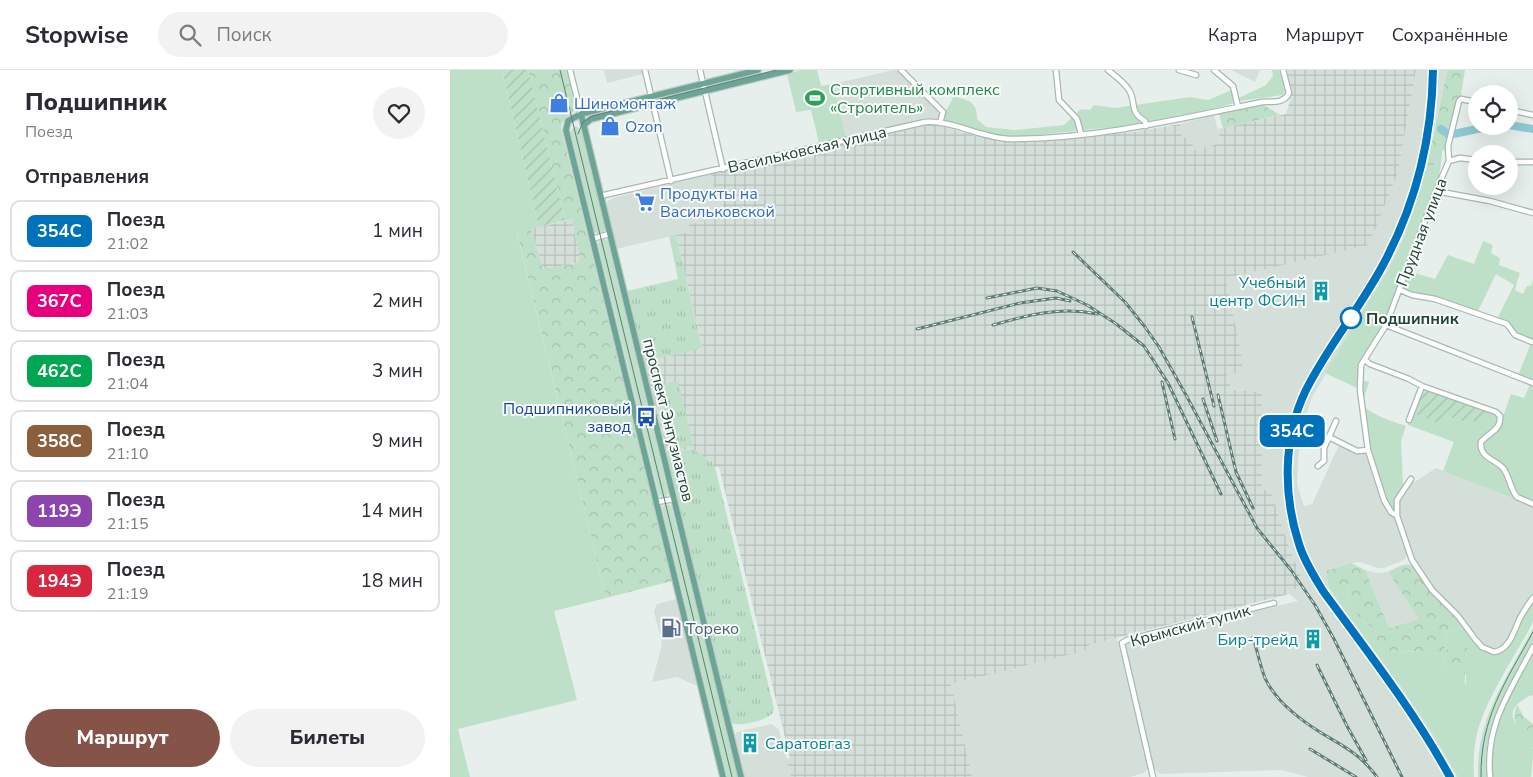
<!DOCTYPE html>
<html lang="ru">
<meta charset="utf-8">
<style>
:root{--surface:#fff;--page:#f2f2f3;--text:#2b2b33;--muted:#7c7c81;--line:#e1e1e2;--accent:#855347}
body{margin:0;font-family:"Nunito Sans",sans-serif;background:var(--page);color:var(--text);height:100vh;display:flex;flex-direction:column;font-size:19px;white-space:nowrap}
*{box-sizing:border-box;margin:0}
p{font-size:16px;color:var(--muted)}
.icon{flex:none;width:28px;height:28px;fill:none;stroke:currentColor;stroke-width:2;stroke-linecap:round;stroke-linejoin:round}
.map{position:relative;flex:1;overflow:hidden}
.side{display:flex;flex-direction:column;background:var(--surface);width:450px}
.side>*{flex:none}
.badge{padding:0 10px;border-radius:8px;font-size:18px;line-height:32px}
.tools{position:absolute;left:1018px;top:15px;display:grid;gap:10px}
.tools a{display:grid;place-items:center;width:50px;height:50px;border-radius:50%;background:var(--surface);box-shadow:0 5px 20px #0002;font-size:25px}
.map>.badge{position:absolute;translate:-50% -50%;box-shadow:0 0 0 2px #fff}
h2{padding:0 25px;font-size:19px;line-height:45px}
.round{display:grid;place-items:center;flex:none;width:52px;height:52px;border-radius:26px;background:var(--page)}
.overview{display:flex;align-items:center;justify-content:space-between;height:85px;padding:0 25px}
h1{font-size:24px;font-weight:800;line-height:38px}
.cta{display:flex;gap:10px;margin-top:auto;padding:10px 25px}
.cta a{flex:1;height:58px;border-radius:30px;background:var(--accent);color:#fff;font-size:20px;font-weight:800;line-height:58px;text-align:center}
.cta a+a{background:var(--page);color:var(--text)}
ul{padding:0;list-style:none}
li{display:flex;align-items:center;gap:15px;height:62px;margin:0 10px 8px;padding:0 15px;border:2px solid var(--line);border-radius:10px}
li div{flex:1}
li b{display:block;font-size:19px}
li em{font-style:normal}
li .badge{min-width:55px;font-weight:700;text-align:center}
header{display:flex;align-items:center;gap:30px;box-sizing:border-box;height:70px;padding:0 25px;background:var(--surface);border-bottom:1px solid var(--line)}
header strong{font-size:24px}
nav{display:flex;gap:28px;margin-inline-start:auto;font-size:18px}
.search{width:350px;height:45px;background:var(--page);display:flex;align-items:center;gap:12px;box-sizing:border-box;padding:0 18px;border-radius:28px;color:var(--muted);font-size:19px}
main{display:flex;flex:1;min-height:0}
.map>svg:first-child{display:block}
.built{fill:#d4dfda}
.industrial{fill:url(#industrial-grid)}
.grass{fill:#bfe0c8}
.forest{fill:url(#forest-crowns)}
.park{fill:url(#park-tufts)}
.garden{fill:url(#garden-furrows)}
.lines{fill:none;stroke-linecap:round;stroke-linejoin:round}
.river{stroke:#8ec9d4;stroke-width:8}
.minor-casing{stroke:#a8b8b2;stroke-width:7}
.major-casing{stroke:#c2cac8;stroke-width:8}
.minor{stroke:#fff;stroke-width:4.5}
.major{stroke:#6aa596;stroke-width:5.5}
.tram{stroke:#5f7d75;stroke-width:1}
.rail-casing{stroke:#5f7d75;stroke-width:3}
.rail{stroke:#f7fbf9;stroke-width:1;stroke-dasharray:4;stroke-linecap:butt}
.line-casing{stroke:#fff;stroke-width:11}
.line{stroke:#0072bc;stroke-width:8}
.stop-dot{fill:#fff;stroke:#0072bc;stroke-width:2.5}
.labels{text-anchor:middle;stroke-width:4;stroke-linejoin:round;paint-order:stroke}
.leisure-label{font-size:16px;fill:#27864d;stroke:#f7fbf9;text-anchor:start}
.shop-label{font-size:16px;fill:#366cbe;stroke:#f7fbf9;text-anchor:start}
.street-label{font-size:16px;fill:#24423a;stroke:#f7fbf9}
.culture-label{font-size:16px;fill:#0d838f;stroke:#f7fbf9;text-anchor:end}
.stop-label{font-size:16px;font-weight:bold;fill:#24423a;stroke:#f7fbf9;text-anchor:start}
.transit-label{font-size:16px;fill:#164399;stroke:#f7fbf9;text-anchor:end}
.service-label{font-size:16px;fill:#4e5e75;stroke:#f7fbf9;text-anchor:start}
</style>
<header>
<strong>Stopwise</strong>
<div class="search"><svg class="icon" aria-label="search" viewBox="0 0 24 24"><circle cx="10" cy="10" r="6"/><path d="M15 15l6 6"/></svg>Поиск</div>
<nav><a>Карта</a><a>Маршрут</a><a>Сохранённые</a></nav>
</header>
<main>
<section class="side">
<div class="overview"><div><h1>Подшипник</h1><p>Поезд</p></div><a class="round"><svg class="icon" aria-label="heart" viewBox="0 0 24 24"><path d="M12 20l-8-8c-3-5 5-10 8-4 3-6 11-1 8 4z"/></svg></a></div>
<h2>Отправления</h2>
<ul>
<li><span class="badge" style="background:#0072bc;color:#fff">354С</span><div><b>Поезд</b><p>21:02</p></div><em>1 мин</em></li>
<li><span class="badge" style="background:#e6007e;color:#fff">367С</span><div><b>Поезд</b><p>21:03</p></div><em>2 мин</em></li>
<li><span class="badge" style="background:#00a651;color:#fff">462С</span><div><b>Поезд</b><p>21:04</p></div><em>3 мин</em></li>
<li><span class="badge" style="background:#8b5e3c;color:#fff">358С</span><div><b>Поезд</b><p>21:10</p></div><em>9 мин</em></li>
<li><span class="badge" style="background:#8e44ad;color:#fff">119Э</span><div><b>Поезд</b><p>21:15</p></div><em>14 мин</em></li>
<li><span class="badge" style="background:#d7263d;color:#fff">194Э</span><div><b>Поезд</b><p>21:19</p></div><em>18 мин</em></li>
</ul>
<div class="cta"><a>Маршрут</a><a>Билеты</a></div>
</section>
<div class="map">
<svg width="1083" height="707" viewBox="0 0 1083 707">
<defs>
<pattern id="industrial-grid" width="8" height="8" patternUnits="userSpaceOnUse" patternTransform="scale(1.25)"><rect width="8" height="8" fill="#d4dfda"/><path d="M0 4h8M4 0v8" fill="none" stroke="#b6c1bc"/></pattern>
<pattern id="forest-crowns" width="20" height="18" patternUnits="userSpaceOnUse" patternTransform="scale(1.25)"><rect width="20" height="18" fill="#bfe0c8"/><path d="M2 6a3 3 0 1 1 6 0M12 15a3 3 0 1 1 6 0" fill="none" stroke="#a4c1ad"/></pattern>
<pattern id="park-tufts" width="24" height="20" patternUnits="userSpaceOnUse" patternTransform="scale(1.25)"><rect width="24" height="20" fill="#bfe0c8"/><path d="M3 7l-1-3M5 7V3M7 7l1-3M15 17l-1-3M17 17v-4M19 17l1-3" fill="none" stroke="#a4c1ad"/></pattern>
<pattern id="garden-furrows" width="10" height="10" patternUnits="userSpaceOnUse" patternTransform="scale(1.25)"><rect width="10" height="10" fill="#bfe0c8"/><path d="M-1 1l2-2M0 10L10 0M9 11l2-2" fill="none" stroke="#a4c1ad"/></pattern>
</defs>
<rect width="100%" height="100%" fill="#e6efeb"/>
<path class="built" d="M 154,0 L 192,0 L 193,4 L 157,13 Z
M 443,0 L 448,0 L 486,37 L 491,42 L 488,48 L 473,48 L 470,51 L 396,67 L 383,14 Z
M 781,0 L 810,0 L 805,12 Z
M 966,0 L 997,0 L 974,108 L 955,166 L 935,206 L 862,327 L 850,362 L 847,414 L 854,436 L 862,434 L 889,375 L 908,383 L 914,381 L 918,384 L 939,442 L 947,451 L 957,484 L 956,487 L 954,490 L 934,498 L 928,498 L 910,492 L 901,493 L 876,501 L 878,516 L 974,649 L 992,675 L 1008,707 L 858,707 L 832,700 L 710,704 L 703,697 L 675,578 L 677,571 L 848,531 L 839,524 L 853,512 L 839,477 L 820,419 L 812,420 L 812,322 L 782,320 L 777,304 L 792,287 L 776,207 L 919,175 L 948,102 Z
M 764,45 L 771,73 L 744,80 L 732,68 L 730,54 Z
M 261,104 L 265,119 L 269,118 L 275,146 L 238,155 L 239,162 L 166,179 L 155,135 L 158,131 L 163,128 Z
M 986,398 L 1083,436 L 1083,524 L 1073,538 L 1059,566 L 1048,580 L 1043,580 L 1032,575 L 1010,544 L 984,518 L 976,509 L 958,474 L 949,444 L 948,431 L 957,417 Z
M 915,500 L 927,503 L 938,502 L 969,549 L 939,558 Z
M 226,529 L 247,616 L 227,607 L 202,612 L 212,575 L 204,541 L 207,534 Z
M 667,568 L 698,698 L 694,703 L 680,707 L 522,707 L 500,614 L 633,581 L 639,575 Z
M 322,654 L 329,660 L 341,707 L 294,707 L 285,665 L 287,662 Z"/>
<path class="industrial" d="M 837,0 L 966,0 L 948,102 L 919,175 L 776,208 L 792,287 L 792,301 L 777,305 L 782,320 L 812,322 L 812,420 L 820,419 L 839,477 L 853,512 L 839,524 L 639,575 L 634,581 L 501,614 L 522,707 L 341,707 L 336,689 L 340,688 L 269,397 L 265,397 L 262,392 L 242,379 L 216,384 L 194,292 L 252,277 L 226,165 L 239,162 L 238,155 L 275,145 L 269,118 L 265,119 L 261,104 L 430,64 L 483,54 L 526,66 L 560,71 L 608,70 L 683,62 L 730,54 L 732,68 L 740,67 L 744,80 L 771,73 L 768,59 L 836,44 L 842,24 Z
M 122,149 L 130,189 L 127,193 L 93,199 L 81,159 Z"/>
<path class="grass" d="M 0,0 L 52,0 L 89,157 L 67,163 L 156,528 L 104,541 L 127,630 L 8,659 L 20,707 L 0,707 Z
M 350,0 L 367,0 L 371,16 L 383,14 L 396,67 L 369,73 L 361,40 L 346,42 L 337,4 Z
M 822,0 L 829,0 L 835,21 L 833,25 L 789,31 L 789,28 L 791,27 L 816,15 L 823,6 Z
M 782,20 L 784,33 L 738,46 L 693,54 L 577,66 L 553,67 L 488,50 L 491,42 L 497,39 L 504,26 C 519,31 527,31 527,49 L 536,57 L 565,60 L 614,55 L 631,39 L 640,40 L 644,35 L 665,38 L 740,27 L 758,30 Z
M 126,56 L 131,60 L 155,158 L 154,162 L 148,164 L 144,161 L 121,63 L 122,59 Z
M 992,81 C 991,120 969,156 956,192 C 953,199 952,207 949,214 C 945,229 938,243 932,257 C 919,284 907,285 909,319 L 875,303 L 935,206 L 955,166 L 977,96 L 984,95 Z
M 155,169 L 158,172 L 218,422 L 217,427 L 212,428 L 209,424 L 148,174 L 150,170 Z
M 1033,171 L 1043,175 L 1041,183 L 1050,188 L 1049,195 L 1070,203 L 1067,212 L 1065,220 L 1073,224 L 1077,216 L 1081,216 L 1083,210 L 1083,436 L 993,401 L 1004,372 L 958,355 L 963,343 L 1005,348 L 1016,353 L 1019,350 L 1039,341 L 1048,348 L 1054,344 L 1061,324 L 1074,328 L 1080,314 L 1067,308 L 1081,273 L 1047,249 L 1064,215 L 1046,204 L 1027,243 L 962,224 L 952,218 L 958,201 L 985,209 L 998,185 L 1024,194 Z
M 910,309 L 919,312 C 918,318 912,329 914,335 C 916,343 947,353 956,356 L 951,371 L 953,414 L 945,430 L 944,441 L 942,441 C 922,413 911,343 910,309 Z
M 218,434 L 221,436 L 288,707 L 277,707 L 212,438 L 214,435 Z
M 896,512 C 901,537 906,552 932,561 L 937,582 L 977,581 L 992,584 L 995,597 L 1016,614 L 1016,599 L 1000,580 L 994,579 L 997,572 L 996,562 L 1014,557 C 1053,617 1062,564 1083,531 L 1083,550 L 1081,556 C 1064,587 1040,623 1029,656 C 1024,672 1023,691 1024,707 L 1008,707 C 972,639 922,580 878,516 L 883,513 Z
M 1083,558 L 1083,571 C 1059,617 1033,652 1036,707 L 1028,707 C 1026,647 1057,609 1083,558 Z
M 1083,584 L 1083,625 C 1078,626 1074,629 1070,632 C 1048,648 1082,667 1083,680 C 1083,688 1082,698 1081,707 L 1043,707 C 1039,660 1060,623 1083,584 Z"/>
<path class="forest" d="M 78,0 L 117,0 L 126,38 C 122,46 112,47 111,58 L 222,511 L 156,528 L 67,162 L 81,159 L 93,199 L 127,193 L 130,189 L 122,149 L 115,150 Z
M 997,0 L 1015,0 L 1011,24 L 1012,31 L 1000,76 L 992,81 L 984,95 L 977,96 Z
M 812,34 L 830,45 L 773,58 L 769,44 L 770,43 Z
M 901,493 L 915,500 L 939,558 L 969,549 L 938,502 C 945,499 953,493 960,495 C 968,497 973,511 977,516 C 988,531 1003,542 1014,557 L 996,562 L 997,572 L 994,579 L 1000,580 L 1012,574 L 1022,582 L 1024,593 L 1016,599 L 1014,619 L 1010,611 L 995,597 L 992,584 L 977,581 L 937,582 L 926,577 L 924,568 L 931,561 C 906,552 901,537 896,512 L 887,516 L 883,513 L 878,516 L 876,501 Z
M 1067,635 L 1074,647 L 1083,654 L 1083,678 C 1072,664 1059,653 1067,635 Z"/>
<path class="park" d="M 226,165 L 252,278 L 194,292 L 177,221 L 228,209 L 219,166 Z
M 228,311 L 243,375 L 224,380 L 209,315 Z
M 242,379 L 262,392 L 265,397 L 324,638 L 323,643 C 315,651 294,655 283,654 L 280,648 L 216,384 Z"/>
<path class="garden" d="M 52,0 L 78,0 L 115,150 L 89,157 Z
M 973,319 L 976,319 L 1039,341 L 1032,354 L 1019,350 L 1016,353 L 1005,348 L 995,347 L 988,353 L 963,343 Z"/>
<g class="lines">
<path class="river" d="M 1059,55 L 1083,59
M 991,59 L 999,65 L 1041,56"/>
<defs>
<path id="minor" d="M 120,0 L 131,44
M 195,0 L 221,111
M 250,0 L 273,99
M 451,0 L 493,42 L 490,53
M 606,0 L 609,30 L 627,49 L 631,64
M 658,0 C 665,6 674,12 679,20 C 687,33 678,41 695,51 L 696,56
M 729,0 L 746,5
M 764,0 L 783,16 L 788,37
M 1026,32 L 1011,29 L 1009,31 L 998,76 L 999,91 L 988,116 L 936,255 L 911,295 L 910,320 L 918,380 L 934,430 L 941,442 L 947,446 L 962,490 L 982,520 L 1008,546 L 1025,569 L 1032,577 L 1044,582 C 1060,580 1064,560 1070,548 C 1074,541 1078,534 1083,528
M 1059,40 L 1083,45
M 999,91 L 1010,88 L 1026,90
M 1059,92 L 1083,92
M 986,121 L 1040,131 L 1083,143
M 150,126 L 475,52 C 503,50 531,68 560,69 C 646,69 729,49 812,32 C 822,31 834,34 839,23 L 833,0
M 142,169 L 159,164
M 950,220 L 962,225 L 985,229 L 1057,254 L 1065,265 L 1082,272
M 936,255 L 1083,313
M 915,290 L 920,294 L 959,309 L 972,316 L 1046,342 L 1050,346 C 1051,361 1039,362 1031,372 C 1029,388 1045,389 1053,398 C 1060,407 1060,419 1067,427 L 1083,434
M 959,350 L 972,316
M 879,367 L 907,381 L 918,380
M 868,396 L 874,391 L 874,378 L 886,351
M 207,432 L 224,429
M 947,446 L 947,430 L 961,409
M 703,707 L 672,573 L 677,570 L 824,533
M 1040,707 C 1035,654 1060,622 1083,577"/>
<path id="major" d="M 131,44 L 291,707
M 134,55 L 141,49 L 340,0
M 273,707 L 116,60 L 118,51 L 131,44 L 308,0"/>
</defs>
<use href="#minor" class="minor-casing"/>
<use href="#major" class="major-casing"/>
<use href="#minor" class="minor"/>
<use href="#major" class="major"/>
<path class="tram" d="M 110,0 L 282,707
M 128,64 L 133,52 L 142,46 L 327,0
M 1031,707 C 1030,648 1056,611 1083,562"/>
<defs>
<path id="rail" d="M 983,0 C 982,67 966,133 934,193 C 911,237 877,277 855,322 C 834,368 831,430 850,477 C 856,493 864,507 873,521 C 917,581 965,641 1000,707
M 623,182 L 675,232 L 695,257 L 709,277 L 736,325 L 807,458 L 841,500 L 865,535 L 884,569 L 952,707
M 537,228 L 587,218 L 607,221 L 637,235 L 665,253 L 694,276 L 718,313 L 771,424
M 742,247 L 764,336
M 543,255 C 578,245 611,236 647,244
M 467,259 L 570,233 L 606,228 L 620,231
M 712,312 L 725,369
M 768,325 L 786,402 L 803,438
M 753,329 L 767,371
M 803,567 C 807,580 810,595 815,608 C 826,632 850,650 873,664 C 895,677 911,685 927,707
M 867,595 L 897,656 L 916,690
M 860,679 L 906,707"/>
</defs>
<use href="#rail" class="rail-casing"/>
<use href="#rail" class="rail"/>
</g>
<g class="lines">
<defs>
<path id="line" d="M 983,0 C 982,67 966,133 934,193 C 911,237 877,277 855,322 C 833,369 833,425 849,474 C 854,491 864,506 873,521 C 917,581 964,641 1000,707"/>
</defs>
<use href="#line" class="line-casing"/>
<use href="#line" class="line"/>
</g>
<defs>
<symbol id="stadium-bare" viewBox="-9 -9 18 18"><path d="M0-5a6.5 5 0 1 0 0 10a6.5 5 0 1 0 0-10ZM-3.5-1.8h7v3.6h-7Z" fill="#2e9e5b" stroke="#f7fbf9" stroke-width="2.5" paint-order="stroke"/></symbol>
<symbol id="shop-bare" viewBox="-9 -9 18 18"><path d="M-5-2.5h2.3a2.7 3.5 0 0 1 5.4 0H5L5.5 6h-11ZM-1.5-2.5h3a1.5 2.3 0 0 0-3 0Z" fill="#3f7fe0" stroke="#f7fbf9" stroke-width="2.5" paint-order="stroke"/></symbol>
<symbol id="supermarket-bare" viewBox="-9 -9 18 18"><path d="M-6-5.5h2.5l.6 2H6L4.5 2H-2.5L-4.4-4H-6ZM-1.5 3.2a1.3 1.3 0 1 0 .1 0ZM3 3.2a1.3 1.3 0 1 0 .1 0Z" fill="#3f7fe0" stroke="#f7fbf9" stroke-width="2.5" paint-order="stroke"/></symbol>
<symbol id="building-bare" viewBox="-9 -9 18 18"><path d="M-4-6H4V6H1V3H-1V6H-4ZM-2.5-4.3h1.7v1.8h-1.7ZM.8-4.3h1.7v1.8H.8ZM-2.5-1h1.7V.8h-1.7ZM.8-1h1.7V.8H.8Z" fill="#0f9aa8" stroke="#f7fbf9" stroke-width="2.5" paint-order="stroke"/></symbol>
<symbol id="bus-bare" viewBox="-9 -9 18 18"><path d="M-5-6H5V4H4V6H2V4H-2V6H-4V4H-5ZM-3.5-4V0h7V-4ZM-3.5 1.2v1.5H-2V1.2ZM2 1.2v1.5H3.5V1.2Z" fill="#1a4fb4" stroke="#f7fbf9" stroke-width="2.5" paint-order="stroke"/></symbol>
<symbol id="fuel-bare" viewBox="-9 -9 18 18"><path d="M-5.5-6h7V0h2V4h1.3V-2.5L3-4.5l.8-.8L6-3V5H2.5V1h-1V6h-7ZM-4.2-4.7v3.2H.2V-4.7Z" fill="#5c6f8a" stroke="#f7fbf9" stroke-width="2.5" paint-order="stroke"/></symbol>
</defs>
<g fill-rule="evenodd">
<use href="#stadium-bare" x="351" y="14" width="28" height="28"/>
<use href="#shop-bare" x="95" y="19" width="28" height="28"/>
<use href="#shop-bare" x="146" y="42" width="28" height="28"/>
<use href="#supermarket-bare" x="181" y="118" width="28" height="28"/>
<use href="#building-bare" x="857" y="207" width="28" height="28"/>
<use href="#bus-bare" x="182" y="333" width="28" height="28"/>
<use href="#fuel-bare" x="207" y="544" width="28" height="28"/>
<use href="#building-bare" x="849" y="555" width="28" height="28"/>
<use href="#building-bare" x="286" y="659" width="28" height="28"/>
</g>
<circle class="stop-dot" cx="901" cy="248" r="10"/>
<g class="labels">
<g class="leisure-label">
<text x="380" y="25">Спортивный комплекс<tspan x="380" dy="18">«Строитель»</tspan></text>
</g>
<g class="shop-label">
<text x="124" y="39">Шиномонтаж</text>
<text x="175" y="62">Ozon</text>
<text x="210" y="129">Продукты на<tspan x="210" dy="18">Васильковской</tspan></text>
</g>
<g class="street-label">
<text transform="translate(357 79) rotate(-13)" y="6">Васильковская улица</text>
<text transform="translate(971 162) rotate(-69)" y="6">Прудная улица</text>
<text transform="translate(219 350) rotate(76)" y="6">проспект Энтузиастов</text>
<text transform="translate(740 555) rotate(-15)" y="6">Крымский тупик</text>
</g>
<g class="culture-label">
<text x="856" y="218">Учебный<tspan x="856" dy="18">центр ФСИН</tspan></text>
<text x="848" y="575">Бир-трейд</text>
<text x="315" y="679" text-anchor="start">Саратовгаз</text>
</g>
<g class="stop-label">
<text x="916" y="254">Подшипник</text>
</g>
<g class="transit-label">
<text x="181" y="344">Подшипниковый<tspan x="181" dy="18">завод</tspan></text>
</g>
<g class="service-label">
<text x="236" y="564">Тореко</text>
</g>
</g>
</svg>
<div class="tools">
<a><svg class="icon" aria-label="locate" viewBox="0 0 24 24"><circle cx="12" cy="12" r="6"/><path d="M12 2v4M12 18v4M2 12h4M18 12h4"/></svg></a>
<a><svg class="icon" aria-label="layers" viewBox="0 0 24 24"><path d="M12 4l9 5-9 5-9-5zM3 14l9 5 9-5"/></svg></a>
</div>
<b class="badge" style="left:842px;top:361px;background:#0072bc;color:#fff">354С</b>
</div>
</main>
